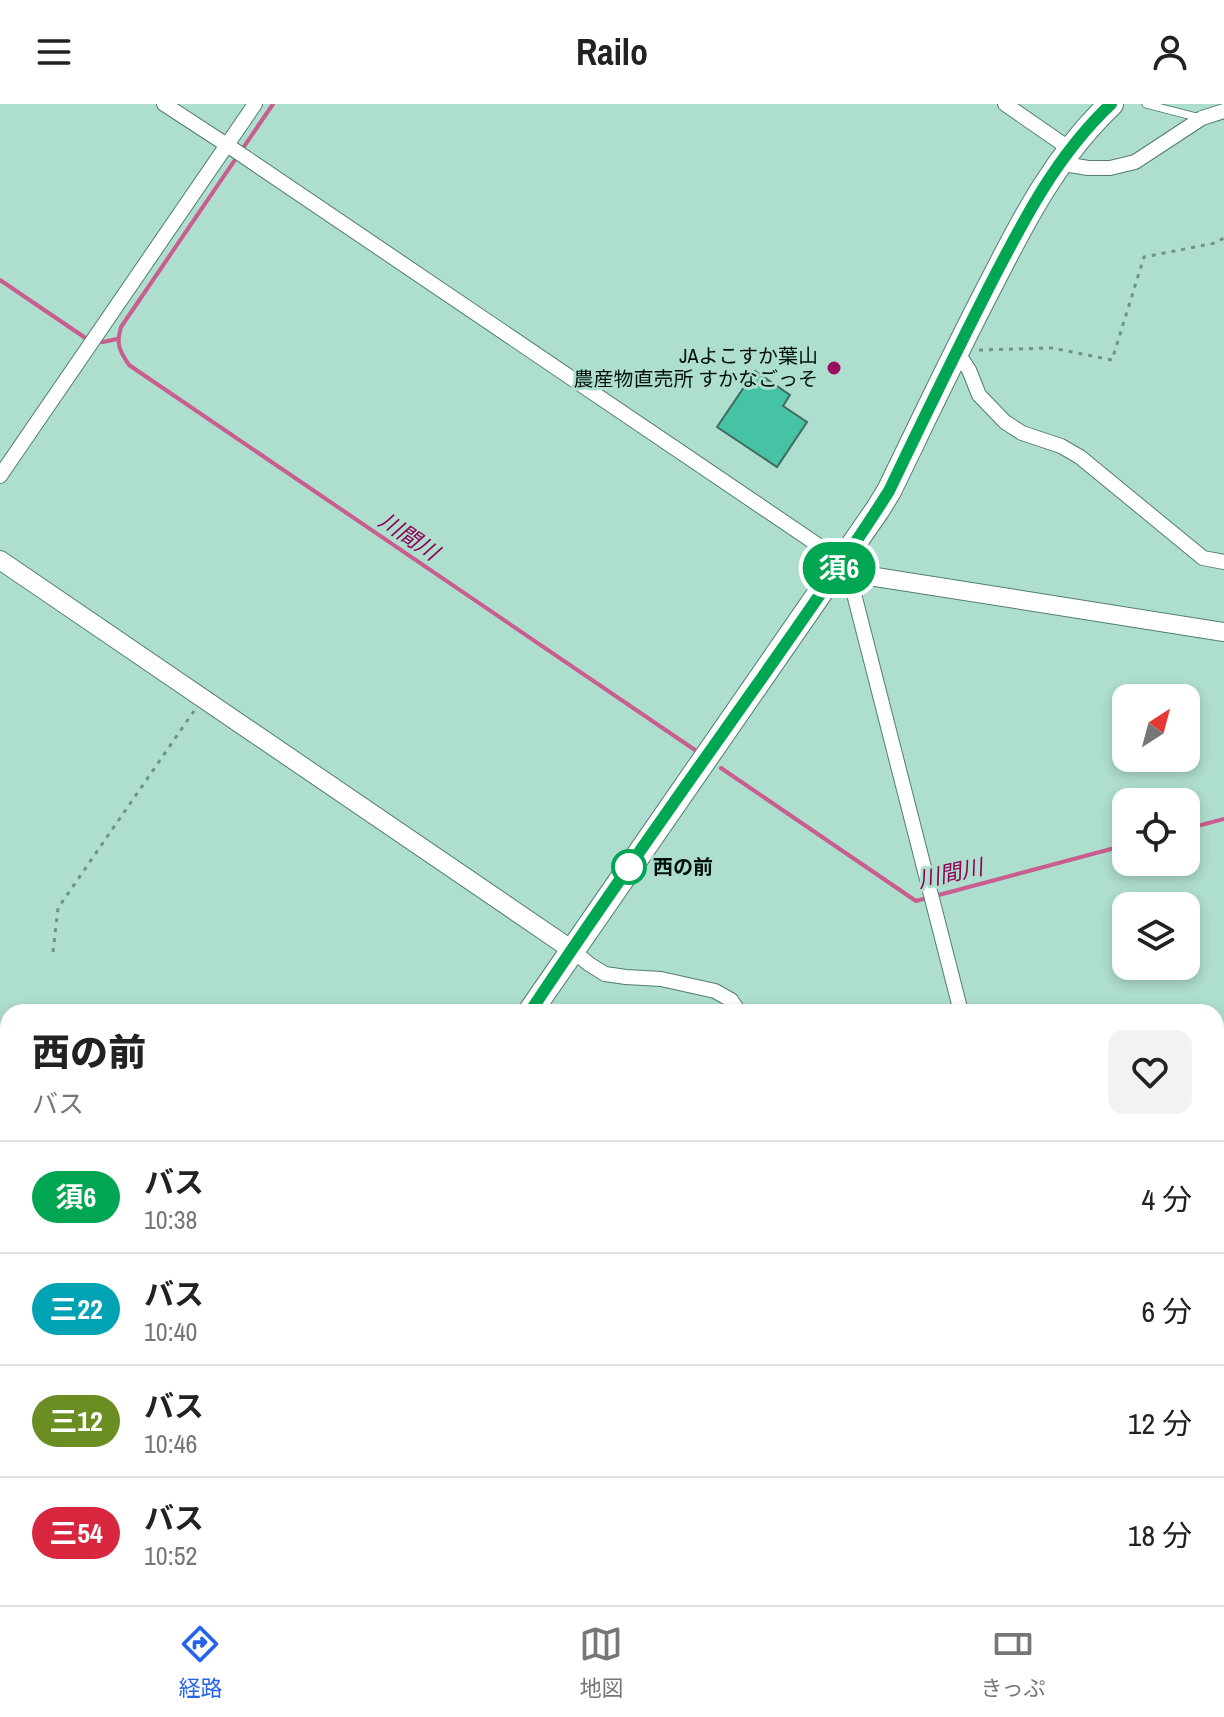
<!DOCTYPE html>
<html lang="ja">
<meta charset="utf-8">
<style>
:root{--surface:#fff;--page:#f2f2f2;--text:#222;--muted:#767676;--line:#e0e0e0;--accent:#2563eb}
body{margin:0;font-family:"Archivo Narrow","Noto Sans JP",sans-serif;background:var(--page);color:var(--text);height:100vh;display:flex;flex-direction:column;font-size:30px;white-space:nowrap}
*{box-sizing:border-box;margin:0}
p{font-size:26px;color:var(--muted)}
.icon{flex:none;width:44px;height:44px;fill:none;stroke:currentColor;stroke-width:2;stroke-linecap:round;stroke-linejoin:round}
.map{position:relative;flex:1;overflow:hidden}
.panel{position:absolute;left:0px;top:900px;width:1224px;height:602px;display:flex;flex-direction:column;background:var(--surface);border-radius:24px 24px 0 0;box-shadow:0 4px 12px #0003}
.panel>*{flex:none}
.badge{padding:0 16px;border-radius:26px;font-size:28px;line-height:52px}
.needle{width:52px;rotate:36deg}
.controls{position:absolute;left:1112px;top:580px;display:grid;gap:16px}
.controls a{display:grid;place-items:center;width:88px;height:88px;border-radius:16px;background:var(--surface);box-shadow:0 4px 12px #0003;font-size:40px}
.map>.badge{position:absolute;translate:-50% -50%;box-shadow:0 0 0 4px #fff}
.round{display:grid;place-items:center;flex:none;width:84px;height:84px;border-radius:16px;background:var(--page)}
.overview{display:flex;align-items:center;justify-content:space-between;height:136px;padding:0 32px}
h1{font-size:38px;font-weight:800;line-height:60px}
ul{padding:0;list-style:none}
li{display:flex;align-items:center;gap:24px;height:112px;padding:0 32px;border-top:2px solid var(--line)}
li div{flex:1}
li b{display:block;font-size:30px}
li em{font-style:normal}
li .badge{min-width:88px;font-weight:700;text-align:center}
header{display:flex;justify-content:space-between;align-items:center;height:104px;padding:0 32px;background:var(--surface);font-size:36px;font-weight:800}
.tabs{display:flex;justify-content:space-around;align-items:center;height:112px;border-top:2px solid var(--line);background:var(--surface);font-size:22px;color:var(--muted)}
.tabs a{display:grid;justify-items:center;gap:4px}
.tabs .current{color:var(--accent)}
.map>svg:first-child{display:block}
.green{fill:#b2bb61}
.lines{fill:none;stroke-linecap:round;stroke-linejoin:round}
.stream{stroke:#c95d8f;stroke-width:4}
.building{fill:#46c2a4;stroke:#406c5f;stroke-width:2}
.service-casing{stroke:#517e71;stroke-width:9}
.minor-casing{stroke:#517e71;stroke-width:16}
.tertiary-casing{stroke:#517e71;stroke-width:20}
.trunk-casing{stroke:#517e71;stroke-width:26}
.path{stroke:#6f9388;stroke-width:3;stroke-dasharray:4 6;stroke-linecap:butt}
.service{stroke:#fff;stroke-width:7}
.minor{stroke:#fff;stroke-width:14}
.tertiary{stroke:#fff;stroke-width:18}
.trunk{stroke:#fff;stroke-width:24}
.line-casing{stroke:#fff;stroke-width:18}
.line{stroke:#00a651;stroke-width:12}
.poi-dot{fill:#9b0e5e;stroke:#aedece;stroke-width:3}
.stop-dot{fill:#fff;stroke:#00a651;stroke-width:4}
.labels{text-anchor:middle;stroke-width:6;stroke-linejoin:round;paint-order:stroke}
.poi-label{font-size:20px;fill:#02110d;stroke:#aedece;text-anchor:end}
.stop-label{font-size:20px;font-weight:bold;fill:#02110d;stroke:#aedece;text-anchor:start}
.water-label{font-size:22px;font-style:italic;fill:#920258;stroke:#aedece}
</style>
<header><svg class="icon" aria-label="menu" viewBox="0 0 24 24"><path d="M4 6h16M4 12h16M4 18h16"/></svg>Railo<svg class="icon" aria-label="person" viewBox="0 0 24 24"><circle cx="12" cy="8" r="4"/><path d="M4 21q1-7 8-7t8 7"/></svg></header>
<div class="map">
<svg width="1224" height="1501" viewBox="0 0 1224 1501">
<rect width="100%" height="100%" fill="#aedece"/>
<path class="green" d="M 1216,1338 L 1224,1341 L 1224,1499 L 1216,1501 L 1191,1501 L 1192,1494 L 1216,1494 Z"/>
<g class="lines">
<path class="stream" d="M 273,0 L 121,223 C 116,240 119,246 129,261 L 695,646
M 0,176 L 87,235
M 96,237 L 103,238 L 117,235
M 721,664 L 916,797 L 927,794
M 1186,725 L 1224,715
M 935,792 L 1126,741"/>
</g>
<path class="building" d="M 755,267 L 790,291 L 783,302 L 807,318 L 777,363 L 717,323 Z"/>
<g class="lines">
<defs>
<path id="service" d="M 1146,0 L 1200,14"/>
<path id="minor" d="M 164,0 L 233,45 L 843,458
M 1005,0 L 1070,45
M 1058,59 L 1088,64 L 1110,64 L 1135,58 L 1202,14 L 1224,7
M 956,246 L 969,266 L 979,291 L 1005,318 L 1022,329 L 1061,342 L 1080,353 L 1203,454 L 1224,458
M 0,372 L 255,0
M 857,468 L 853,486 L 961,908
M 572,846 L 589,860 L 605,870 L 626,873 L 661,875 L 715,887 L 731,896 L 739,908
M 1216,1150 L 1224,1148
M 0,1359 L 8,1362
M 0,1464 L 8,1444
M 256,1494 L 264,1501
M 327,1494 L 334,1501
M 723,1494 L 735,1501
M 448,1501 L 460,1494
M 676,1501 L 683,1494"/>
<path id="tertiary" d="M 0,456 L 572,846
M 843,458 L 863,471 L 1224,528"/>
<path id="trunk" d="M 530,908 L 878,405 L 889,387 C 923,317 956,247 992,178 C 1025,113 1058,50 1111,0
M 290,1501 L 292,1494"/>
</defs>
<use href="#service" class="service-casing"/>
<use href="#minor" class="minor-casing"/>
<use href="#tertiary" class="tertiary-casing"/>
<use href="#trunk" class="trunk-casing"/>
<path class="path" d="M 979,246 L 1052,244 L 1112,256 L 1144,153 L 1215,139 L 1224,134
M 53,848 L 58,804 L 194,607
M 770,1501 L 772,1494
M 945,1501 L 952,1494"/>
<use href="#service" class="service"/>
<use href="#minor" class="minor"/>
<use href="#tertiary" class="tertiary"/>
<use href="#trunk" class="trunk"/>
</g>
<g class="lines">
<defs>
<path id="line" d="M 530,908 C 604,796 682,687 759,578 C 803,515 848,452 889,387 C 922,318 955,250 989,183 C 1023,117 1056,52 1111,0"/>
</defs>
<use href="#line" class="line-casing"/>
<use href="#line" class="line"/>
</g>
<circle class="poi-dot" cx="834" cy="264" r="8"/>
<circle class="stop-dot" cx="629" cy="763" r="16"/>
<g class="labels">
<g class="poi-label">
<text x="818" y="259">JAよこすか葉山<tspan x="818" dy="23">農産物直売所 すかなごっそ</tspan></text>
</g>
<g class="stop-label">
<text x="653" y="770">西の前</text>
</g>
<g class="water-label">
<text transform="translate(409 432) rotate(34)" y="8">川間川</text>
<text transform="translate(950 769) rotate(-12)" y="8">川間川</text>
</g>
</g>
</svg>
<div class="controls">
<a><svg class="needle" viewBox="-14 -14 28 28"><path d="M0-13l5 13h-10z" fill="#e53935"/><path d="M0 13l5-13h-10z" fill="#767676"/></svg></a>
<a><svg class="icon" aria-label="locate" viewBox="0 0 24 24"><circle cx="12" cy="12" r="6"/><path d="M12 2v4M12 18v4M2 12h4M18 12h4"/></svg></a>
<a><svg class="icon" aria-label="layers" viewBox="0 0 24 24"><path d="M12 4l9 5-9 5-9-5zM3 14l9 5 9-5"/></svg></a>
</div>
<b class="badge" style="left:839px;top:464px;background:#00a651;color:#fff">須6</b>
<section class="panel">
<div class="overview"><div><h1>西の前</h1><p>バス</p></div><a class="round"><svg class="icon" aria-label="heart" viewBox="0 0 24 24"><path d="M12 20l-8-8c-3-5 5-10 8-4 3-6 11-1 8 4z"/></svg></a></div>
<ul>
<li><span class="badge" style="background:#00a651;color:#fff">須6</span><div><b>バス</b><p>10:38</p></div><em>4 分</em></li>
<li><span class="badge" style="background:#00a3b4;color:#fff">三22</span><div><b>バス</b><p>10:40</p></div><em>6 分</em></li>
<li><span class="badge" style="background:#6b8e23;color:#fff">三12</span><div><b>バス</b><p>10:46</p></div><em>12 分</em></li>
<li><span class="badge" style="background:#d7263d;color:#fff">三54</span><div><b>バス</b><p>10:52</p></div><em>18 分</em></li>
</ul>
</section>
</div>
<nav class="tabs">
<a class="current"><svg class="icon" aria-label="directions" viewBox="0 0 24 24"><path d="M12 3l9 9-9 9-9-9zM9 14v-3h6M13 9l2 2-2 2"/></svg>経路</a>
<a><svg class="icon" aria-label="map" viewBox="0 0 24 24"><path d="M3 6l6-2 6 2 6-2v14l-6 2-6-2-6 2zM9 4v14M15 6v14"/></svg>地図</a>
<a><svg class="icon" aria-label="tickets" viewBox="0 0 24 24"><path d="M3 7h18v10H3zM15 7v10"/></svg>きっぷ</a>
</nav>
